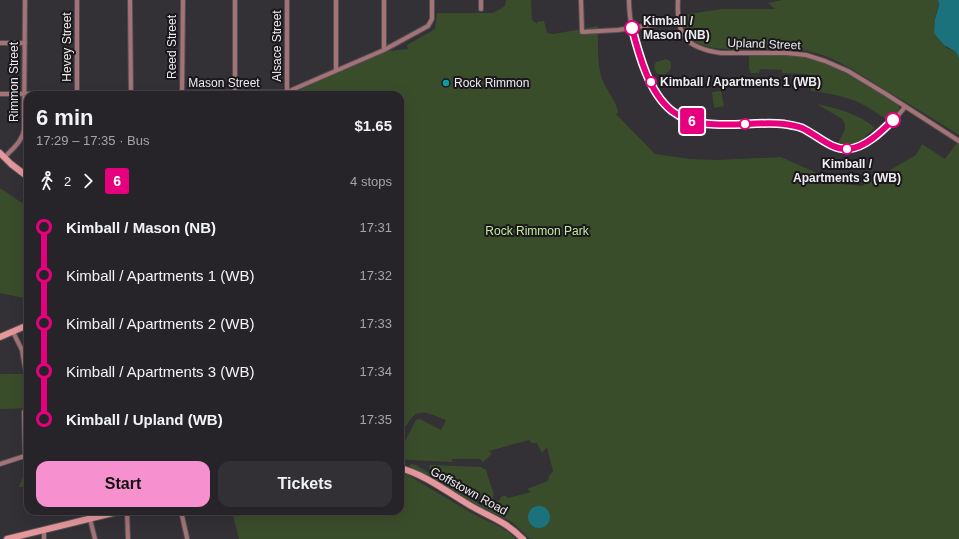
<!DOCTYPE html>
<meta charset="utf-8">
<style>
:root{--surface:#262428;--page:#323034;--text:#f1f3f6;--muted:#a4a4a8;--line:#424145;--accent:#f790ce}
body{margin:0;font-family:Arial,sans-serif;background:var(--page);color:var(--text);height:100vh;display:flex;flex-direction:column;font-size:15px;white-space:nowrap}
*{box-sizing:border-box;margin:0}
p{font-size:13px;color:var(--muted)}
.icon{flex:none;width:22px;height:22px;fill:none;stroke:currentColor;stroke-width:2;stroke-linecap:round;stroke-linejoin:round}
.map{position:relative;flex:1;overflow:hidden}
.sheet{position:absolute;left:24px;top:91px;width:380px;height:424px;display:flex;flex-direction:column;background:var(--surface);border-radius:12px;box-shadow:0 4px 16px #0002,0 0 0 1px var(--line)}
.sheet>*{flex:none}
.badge{padding:0 8px;border-radius:3px;font-size:14px;line-height:26px}
.map>.badge{position:absolute;translate:-50% -50%;box-shadow:0 0 0 2px #fff}
.legs{display:flex;align-items:center;gap:6px;height:44px;padding:0 12px;font-size:13px}
.legs p{margin-inline-start:auto}
.head{display:flex;align-items:center;justify-content:space-between;height:68px;padding:0 12px}
h1{font-size:22px;font-weight:700;line-height:30px}
.button{display:flex;gap:8px;margin-top:auto;padding:8px 12px}
.button a{flex:1;height:46px;border-radius:12px;background:var(--accent);color:#111;font-size:16px;font-weight:700;line-height:46px;text-align:center}
.button a+a{background:var(--page);color:var(--text)}
ul{padding:0 12px;list-style:none}
li{display:flex;align-items:center;gap:14px;height:48px;font-size:15px}
li i{display:grid;place-items:center;width:6px;height:100%;margin:0 5px;background:currentColor}
li i::after{content:'';width:10px;height:10px;margin:-5px;border:3px solid;border-radius:50%;background:var(--surface)}
li p{margin-inline-start:auto}
li:first-child i{background:linear-gradient(#0000 50%,currentColor 0)}
li:last-child i{background:linear-gradient(currentColor 50%,#0000 0)}
.map>svg:first-child{display:block}
.green{fill:#3a4d2b}
.water{fill:#1b727c}
.lines{fill:none;stroke-linecap:round;stroke-linejoin:round}
.street-casing{stroke:#514e54;stroke-width:6}
.secondary-casing{stroke:#514e54;stroke-width:8}
.street{stroke:#a47375;stroke-width:4}
.secondary{stroke:#e5979b;stroke-width:6}
.line-1-casing{stroke:#fff;stroke-width:9}
.line-1{stroke:#e6007e;stroke-width:6}
.stop-1-dot{fill:#fff;stroke:#e6007e;stroke-width:2}
.culture-dot{fill:#0f9aa8;stroke:#1a181b;stroke-width:1.5}
.labels{text-anchor:middle;stroke-width:4;stroke-linejoin:round;paint-order:stroke}
.stop-label{font-size:12px;font-weight:bold;fill:#eeecf0;stroke:#1a181b;text-anchor:start}
.street-label{font-size:12px;fill:#eeecf0;stroke:#1a181b}
.poi-label{font-size:12px;fill:#eeecf0;stroke:#1a181b;text-anchor:start}
.park-label{font-size:12px;fill:#c1eca0;stroke:#1a181b}
</style>
<div class="map">
<svg width="959" height="539" viewBox="0 0 959 539">
<rect width="100%" height="100%" fill="#333036"/>
<path class="green" d="M 506,0 L 531,0 L 532,20 L 537,24 L 537,22 L 544,21 L 547,33 L 554,34 L 598,26 C 598,41 597,65 602,79 C 606,91 617,100 618,113 L 616,114 L 655,154 L 690,159 L 717,160 L 781,157 L 841,184 L 862,186 L 916,155 L 922,144 L 945,159 L 959,140 L 959,539 L 530,539 L 512,522 L 477,505 L 409,466 L 411,464 L 416,465 L 481,505 L 490,507 L 495,507 L 499,501 L 501,497 L 504,495 L 508,498 L 531,492 L 527,489 L 548,481 L 549,476 L 553,471 L 547,447 L 542,453 L 537,443 L 532,443 L 529,440 L 489,451 L 492,454 L 483,462 L 480,459 L 451,459 L 453,462 L 408,460 L 400,457 L 400,450 L 416,420 L 420,419 L 441,430 L 446,420 C 427,413 418,405 406,426 L 403,425 L 400,431 L 400,95 L 290,95 L 290,94 L 388,51 L 408,49 L 407,45 L 435,29 L 437,13 L 493,13 L 505,6 Z
M 782,0 L 938,0 C 940,7 935,13 935,20 C 935,24 935,26 934,30 L 947,48 L 956,52 L 959,58 L 959,135 C 934,119 909,104 884,89 C 858,73 832,54 802,50 C 774,46 716,56 694,41 C 689,37 684,29 683,23 C 682,19 683,18 683,15 L 722,9 L 775,9 L 768,3 Z
M 751,55 C 771,55 792,53 812,58 C 844,66 871,87 899,104 L 899,109 L 889,121 C 879,115 870,108 860,103 C 845,96 827,93 811,91 L 811,79 L 808,74 L 782,73 L 782,70 L 760,69 L 759,73 L 751,73 L 749,69 L 749,57 Z
M 666,59 L 670,61 C 674,71 665,77 656,73 L 654,66 L 656,62 Z
M 721,91 L 724,106 L 714,108 L 712,92 Z
M 817,104 C 838,109 858,113 875,128 L 865,136 L 866,140 C 858,144 846,150 838,143 C 842,135 849,127 842,119 Z
M 0,188 L 28,207 L 28,299 L 0,293 Z
M 0,374 L 28,374 L 28,408 L 0,409 Z
M 28,462 L 28,487 L 19,487 Z
M 430,465 L 481,467 L 486,470 L 494,495 L 492,500 L 487,502 L 483,500 L 429,468 Z
M 400,473 L 408,475 C 431,489 454,503 477,516 C 491,523 505,527 516,539 L 239,539 L 232,511 L 400,511 Z"/>
<path class="water" d="M 938,0 L 959,0 L 959,58 L 956,52 L 944,45 L 934,33 L 935,19 L 939,5 Z
M528 517a11 11 0 1 1 22 0a11 11 0 1 1-22 0Z"/>
<g class="lines">
<defs>
<path id="street" d="M 130,0 L 131,95
M 287,0 L 287,92
M 336,0 L 336,70
M 581,0 L 582,32 L 618,30 L 678,21
M 629,0 C 629,38 650,112 693,121 C 723,128 754,121 784,124 C 805,126 816,138 833,146 C 860,158 890,126 905,107
M 678,0 C 676,36 686,48 721,53 L 786,53 L 806,55 L 825,61 L 848,71 L 886,94 L 959,141
M 481,9 L 481,0
M 0,43 L 25,43
M 384,50 L 384,0
M 0,94 L 287,92 L 384,50 L 428,26 L 432,19 L 432,0
M 77,95 L 77,0
M 182,95 L 183,0
M 235,95 L 235,0
M 4,158 C 12,149 22,142 24,130 L 25,0
M 13,332 L 22,350 L 25,368
M 24,412 L 25,456
M 0,464 L 28,455
M 127,511 L 128,539
M 181,511 L 187,538
M 90,519 L 95,539
M 44,530 L 44,539"/>
<path id="secondary" d="M 0,153 L 11,164 L 28,177
M 0,337 L 28,325
M 400,468 C 424,474 449,493 471,506 C 492,518 505,521 523,539
M 7,539 L 121,511"/>
</defs>
<use href="#street" class="street-casing"/>
<use href="#secondary" class="secondary-casing"/>
<use href="#street" class="street"/>
<use href="#secondary" class="secondary"/>
</g>
<g class="lines">
<defs>
<path id="line-1" d="M 632,28 C 639,55 649,93 672,111 C 701,134 750,120 784,124 C 790,125 797,126 802,128 C 817,135 831,150 848,149 C 865,148 882,131 893,120"/>
</defs>
<use href="#line-1" class="line-1-casing"/>
<use href="#line-1" class="line-1"/>
</g>
<g class="stop-1-dot">
<circle cx="632" cy="28" r="7"/>
<circle cx="651" cy="82" r="5"/>
<circle cx="893" cy="120" r="7"/>
<circle cx="745" cy="124" r="5"/>
<circle cx="847" cy="149" r="5"/>
</g>
<circle class="culture-dot" cx="446" cy="83" r="4"/>
<g class="labels">
<g class="stop-label">
<text x="643" y="25">Kimball /<tspan x="643" dy="14">Mason (NB)</tspan></text>
<text x="660" y="86">Kimball / Apartments 1 (WB)</text>
<text x="847" y="168" text-anchor="middle">Kimball /<tspan x="847" dy="14">Apartments 3 (WB)</tspan></text>
</g>
<g class="street-label">
<text transform="translate(764 44) rotate(2)" y="4">Upland Street</text>
<text transform="translate(277 46) rotate(-90)" y="4">Alsace Street</text>
<text transform="translate(67 47) rotate(-90)" y="4">Hevey Street</text>
<text transform="translate(172 47) rotate(-90)" y="4">Reed Street</text>
<text transform="translate(14 82) rotate(-90)" y="4">Rimmon Street</text>
<text x="224" y="87">Mason Street</text>
<text transform="translate(469 491) rotate(29)" y="4">Goffstown Road</text>
</g>
<g class="poi-label">
<text x="454" y="87">Rock Rimmon</text>
</g>
<g class="park-label">
<text x="537" y="235">Rock Rimmon Park</text>
</g>
</g>
</svg>
<b class="badge" style="left:692px;top:121px;background:#e6007e;color:#fff">6</b>
<section class="sheet">
<div class="head"><div><h1>6 min</h1><p>17:29 – 17:35 · Bus</p></div><b>$1.65</b></div>
<div class="legs"><svg class="icon" aria-label="walk" viewBox="0 0 24 24"><circle cx="13" cy="4" r="2"/><path d="M13 8l-2 6 4 7M11 14l-3 7M7 12l3-4h3l4 4"/></svg>2<svg class="icon" aria-label="forward" viewBox="0 0 24 24"><path d="M9 5l7 7-7 7"/></svg><b class="badge" style="background:#e6007e;color:#fff">6</b><p>4 stops</p></div>
<ul>
<li><i style="color:#e6007e"></i><b>Kimball / Mason (NB)</b><p>17:31</p></li>
<li><i style="color:#e6007e"></i><span>Kimball / Apartments 1 (WB)</span><p>17:32</p></li>
<li><i style="color:#e6007e"></i><span>Kimball / Apartments 2 (WB)</span><p>17:33</p></li>
<li><i style="color:#e6007e"></i><span>Kimball / Apartments 3 (WB)</span><p>17:34</p></li>
<li><i style="color:#e6007e"></i><b>Kimball / Upland (WB)</b><p>17:35</p></li>
</ul>
<div class="button"><a>Start</a><a>Tickets</a></div>
</section>
</div>
